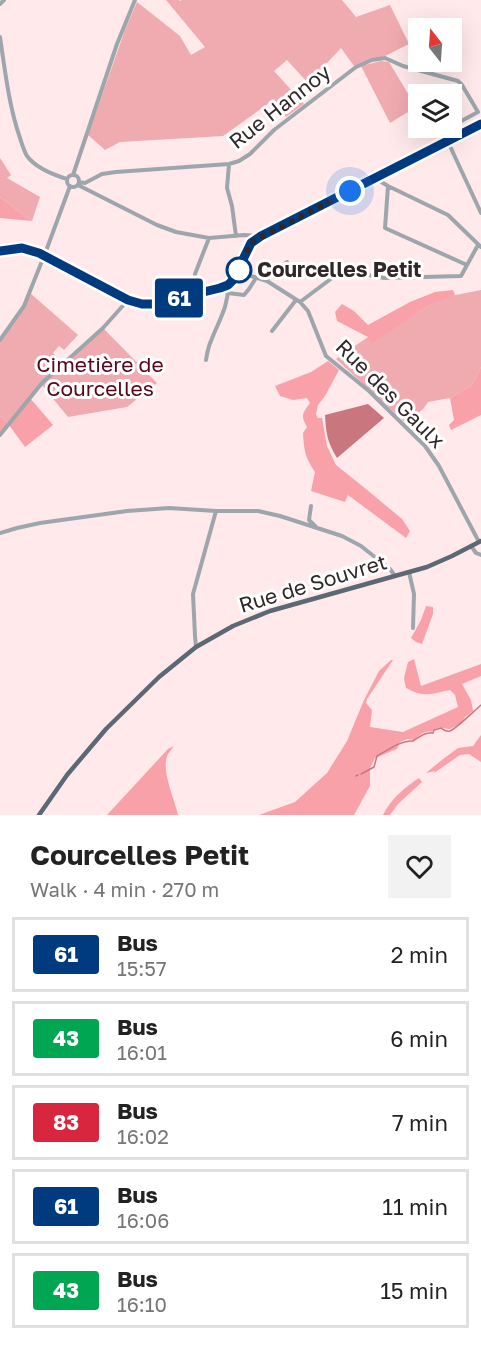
<!DOCTYPE html>
<meta charset="utf-8">
<style>
:root{--surface:#fff;--page:#f2f2f2;--text:#222;--muted:#767676;--line:#e0e0e0}
body{margin:0;font-family:"Golos Text",sans-serif;background:var(--page);color:var(--text);height:100vh;display:flex;flex-direction:column;font-size:22px;white-space:nowrap}
*{box-sizing:border-box;margin:0}
p{font-size:20px;color:var(--muted)}
.icon{flex:none;width:33px;height:33px;fill:none;stroke:currentColor;stroke-width:2;stroke-linecap:round;stroke-linejoin:round}
.map{position:relative;height:815px;overflow:hidden}
.details{display:flex;flex-direction:column;background:var(--surface);flex:1}
.details>*{flex:none}
.badge{padding:0 12px;border-radius:4px;font-size:21px;line-height:39px}
.needle{width:39px;rotate:343deg}
.controls{position:absolute;left:408px;top:18px;display:grid;gap:12px}
.controls a{display:grid;place-items:center;width:54px;height:54px;border-radius:0px;background:var(--surface);box-shadow:0 6px 24px #0002;font-size:30px}
.you{position:absolute;width:30px;height:30px;margin:-15px;border:4px solid #fff;border-radius:50%;background:#1a73e8;box-shadow:0 0 0 9px #1a73e833}
.map>.badge{position:absolute;translate:-50% -50%;box-shadow:0 0 0 3px #fff}
.round{display:grid;place-items:center;flex:none;width:63px;height:63px;border-radius:0px;background:var(--page)}
.summary{display:flex;align-items:center;justify-content:space-between;height:102px;padding:0 30px}
h1{font-size:28px;font-weight:700;line-height:45px}
ul{padding:0;list-style:none}
li{display:flex;align-items:center;gap:18px;height:75px;margin:0 12px 9px;padding:0 18px;border:3px solid var(--line);border-radius:0px}
li div{flex:1}
li b{display:block;font-size:22px}
li em{font-style:normal}
li .badge{min-width:66px;font-weight:700;text-align:center}
.map>svg:first-child{display:block}
.green{fill:#efabb0}
.forest{fill:#f9a1a8}
.water{fill:#ca767e}
.lines{fill:none;stroke-linecap:round;stroke-linejoin:round}
.stream{stroke:#ca767e;stroke-width:1.5}
.minor{stroke:#9ea6ad;stroke-width:4}
.major{stroke:#5c6975;stroke-width:4.5}
.line-casing{stroke:#fff;stroke-width:14}
.line{stroke:#003b80;stroke-width:9}
.walk{stroke:#312728;stroke-width:6;stroke-dasharray:0 10.8}
.stop-dot{fill:#fff;stroke:#003b80;stroke-width:3}
.labels{text-anchor:middle;stroke-width:6;stroke-linejoin:round;paint-order:stroke}
.street-label{font-size:21px;fill:#312728;stroke:#fff}
.stop-label{font-size:21px;font-weight:bold;fill:#312728;stroke:#fff;text-anchor:start}
.park-label{font-size:21px;fill:#56071b;stroke:#fff}
</style>
<div class="map">
<svg width="481" height="815" viewBox="0 0 481 815">
<rect width="100%" height="100%" fill="#ffe9ea"/>
<path class="green" d="M 166,0 L 179,0 L 180,1 L 182,0 L 342,0 L 356,17 L 390,5 L 409,44 L 385,56 L 354,66 L 341,48 L 308,83 L 287,60 L 274,71 L 304,104 L 286,117 L 272,101 L 223,136 L 120,142 L 105,150 L 88,135 L 125,30 L 137,2 L 180,36 L 191,55 L 205,47 Z
M 381,61 L 389,62 L 416,107 L 390,123 L 361,66 Z
M 0,158 L 11,175 L 7,178 L 40,197 L 32,221 L 0,197 Z
M 481,290 L 481,367 L 472,385 L 450,398 L 428,402 L 424,408 L 407,424 L 336,359 L 368,337 L 414,315 L 428,306 L 451,296 Z
M 30,293 L 78,335 L 64,350 L 59,346 L 53,353 L 63,363 L 103,328 L 157,383 L 127,407 L 68,417 L 41,384 L 9,424 L 0,416 L 0,340 L 24,306 Z"/>
<path class="forest" d="M 0,197 L 32,221 L 0,218 Z
M 453,290 L 455,295 L 428,306 L 371,344 L 368,337 L 337,321 L 335,312 L 342,304 L 354,311 L 368,325 L 410,302 L 435,292 Z
M 328,361 L 339,370 L 325,396 L 318,405 L 316,414 L 318,418 L 322,418 L 327,446 L 336,465 L 366,489 L 402,519 L 410,531 L 406,538 L 348,495 L 345,502 L 311,491 L 315,472 C 305,457 304,450 303,433 L 307,427 C 300,415 303,413 310,403 L 307,398 L 293,400 L 280,396 L 275,386 L 311,372 Z
M 481,367 L 481,415 L 451,430 L 449,425 L 454,420 L 450,398 L 472,385 Z
M 30,398 L 53,425 L 25,447 L 9,425 L 0,435 L 0,416 L 9,424 Z
M 426,606 L 433,607 L 433,614 L 422,644 L 416,642 L 411,638 L 421,620 Z
M 414,659 L 421,686 L 481,664 L 481,676 L 462,684 L 471,700 L 473,711 L 465,717 L 462,723 L 450,729 C 443,729 437,725 432,732 C 425,730 419,735 415,740 L 407,739 L 400,742 L 397,749 L 375,758 L 370,768 L 370,786 L 354,815 L 259,815 L 295,802 L 327,773 L 347,741 L 364,700 L 379,671 L 391,660 L 393,660 L 367,699 L 366,703 L 372,710 L 370,727 L 403,732 L 458,707 L 455,695 L 450,690 C 430,694 425,698 406,688 L 404,678 L 408,662 Z
M 481,735 L 481,762 L 469,754 L 460,755 L 434,773 L 435,771 L 426,773 L 443,759 L 458,748 L 473,746 Z
M 174,746 C 172,749 170,751 168,754 C 160,769 175,800 178,815 L 107,815 L 168,749 Z
M 419,778 L 422,782 L 398,804 L 390,815 L 383,815 C 390,800 405,787 419,778 Z"/>
<path class="water" d="M 368,404 L 384,418 L 337,458 C 327,442 326,433 325,415 Z"/>
<g class="lines">
<path class="stream" d="M 361,774 L 374,767 L 377,756 C 388,750 402,740 413,741 C 420,737 424,732 433,733 L 434,730 L 441,728 C 444,730 446,732 450,731 C 456,729 475,710 481,705
M 356,776 L 358,775"/>
<path class="minor" d="M 0,4 L 4,0
M 0,37 C 5,71 9,106 20,138 C 22,144 24,151 27,156 C 35,167 54,175 67,179
M 450,128 L 448,135 L 449,144 L 481,213
M 229,164 L 227,188 L 232,206 L 236,236
M67 181a6 6 0 1 1 12 0a6 6 0 1 1-12 0Z
M 73,175 L 117,44 L 135,0
M 375,178 L 388,186 L 448,215 L 481,247
M 79,182 L 85,183 L 102,174 L 116,172 L 229,164 L 239,161 L 250,154 L 274,130 L 356,67 L 372,60 L 385,58 L 403,66 L 458,81 L 462,85 L 478,112 L 452,126
M 78,185 L 157,225 L 176,232 L 209,238 L 244,235 L 261,236
M 388,186 L 385,228 L 467,265
M 267,264 L 268,277
M 238,272 L 267,281 L 300,302 L 308,311 L 326,356 L 369,391 L 425,446 L 439,466 L 479,542
M 267,281 L 269,275 L 287,262
M 200,293 L 195,281 L 195,274 L 209,238
M 228,293 L 244,295 L 249,289 L 256,278
M 300,302 L 336,275 L 348,271 L 384,278 L 461,276 L 478,245
M 272,331 L 296,300
M 0,340 L 24,306 L 46,251 L 70,186
M 206,360 C 207,354 208,347 211,341 C 218,322 229,306 228,285
M 0,435 L 42,383 L 103,328 L 128,300
M 311,506 L 309,520 L 317,528
M 0,533 L 17,528 L 40,523 L 127,511 L 169,508 L 216,511 L 258,511 L 280,516 L 342,536 L 361,546 L 390,569 L 395,576
M 471,546 L 476,553 L 481,555
M 409,572 L 414,594 L 413,628
M 196,647 L 195,636 L 193,594 L 216,511"/>
<path class="major" d="M 0,251 L 22,248 L 39,253 L 128,300 L 142,304 L 154,304 L 220,288 L 228,285 L 233,280 L 251,243 L 261,236 L 481,124
M 39,815 L 67,775 L 106,729 L 159,677 L 196,647 L 233,626 L 270,611 L 427,567 L 452,556 L 481,541"/>
</g>
<g class="lines">
<defs>
<path id="line" d="M 0,251 L 22,248 L 39,253 L 128,300 L 142,304 L 154,304 L 220,288 L 228,285 L 233,280 L 251,243 L 261,236 L 481,124"/>
</defs>
<use href="#line" class="line-casing"/>
<use href="#line" class="line"/>
<path class="walk" d="M 239,270 L 251,243 L 254,241 L 350,191"/>
</g>
<circle class="stop-dot" cx="239" cy="270" r="12"/>
<g class="labels">
<g class="street-label">
<text transform="translate(280 107) rotate(-38)" y="7">Rue Hannoy</text>
<text transform="translate(390 394) rotate(45)" y="7">Rue des Gaulx</text>
<text transform="translate(313 584) rotate(-17)" y="7">Rue de Souvret</text>
</g>
<g class="stop-label">
<text x="257" y="277">Courcelles Petit</text>
</g>
<g class="park-label">
<text x="100" y="372">Cimetière de<tspan x="100" dy="24">Courcelles</tspan></text>
</g>
</g>
</svg>
<div class="controls">
<a><svg class="needle" viewBox="-14 -14 28 28"><path d="M0-13l5 13h-10z" fill="#e53935"/><path d="M0 13l5-13h-10z" fill="#767676"/></svg></a>
<a><svg class="icon" aria-label="layers" viewBox="0 0 24 24"><path d="M12 4l9 5-9 5-9-5zM3 14l9 5 9-5"/></svg></a>
</div>
<div class="you" style="left:350px;top:191px"></div>
<b class="badge" style="left:179px;top:298px;background:#003b80;color:#fff">61</b>
</div>
<section class="details">
<div class="summary"><div><h1>Courcelles Petit</h1><p>Walk · 4 min · 270 m</p></div><a class="round"><svg class="icon" aria-label="heart" viewBox="0 0 24 24"><path d="M12 20l-8-8c-3-5 5-10 8-4 3-6 11-1 8 4z"/></svg></a></div>
<ul>
<li><span class="badge" style="background:#003b80;color:#fff">61</span><div><b>Bus</b><p>15:57</p></div><em>2 min</em></li>
<li><span class="badge" style="background:#00a651;color:#fff">43</span><div><b>Bus</b><p>16:01</p></div><em>6 min</em></li>
<li><span class="badge" style="background:#d7263d;color:#fff">83</span><div><b>Bus</b><p>16:02</p></div><em>7 min</em></li>
<li><span class="badge" style="background:#003b80;color:#fff">61</span><div><b>Bus</b><p>16:06</p></div><em>11 min</em></li>
<li><span class="badge" style="background:#00a651;color:#fff">43</span><div><b>Bus</b><p>16:10</p></div><em>15 min</em></li>
</ul>
</section>
